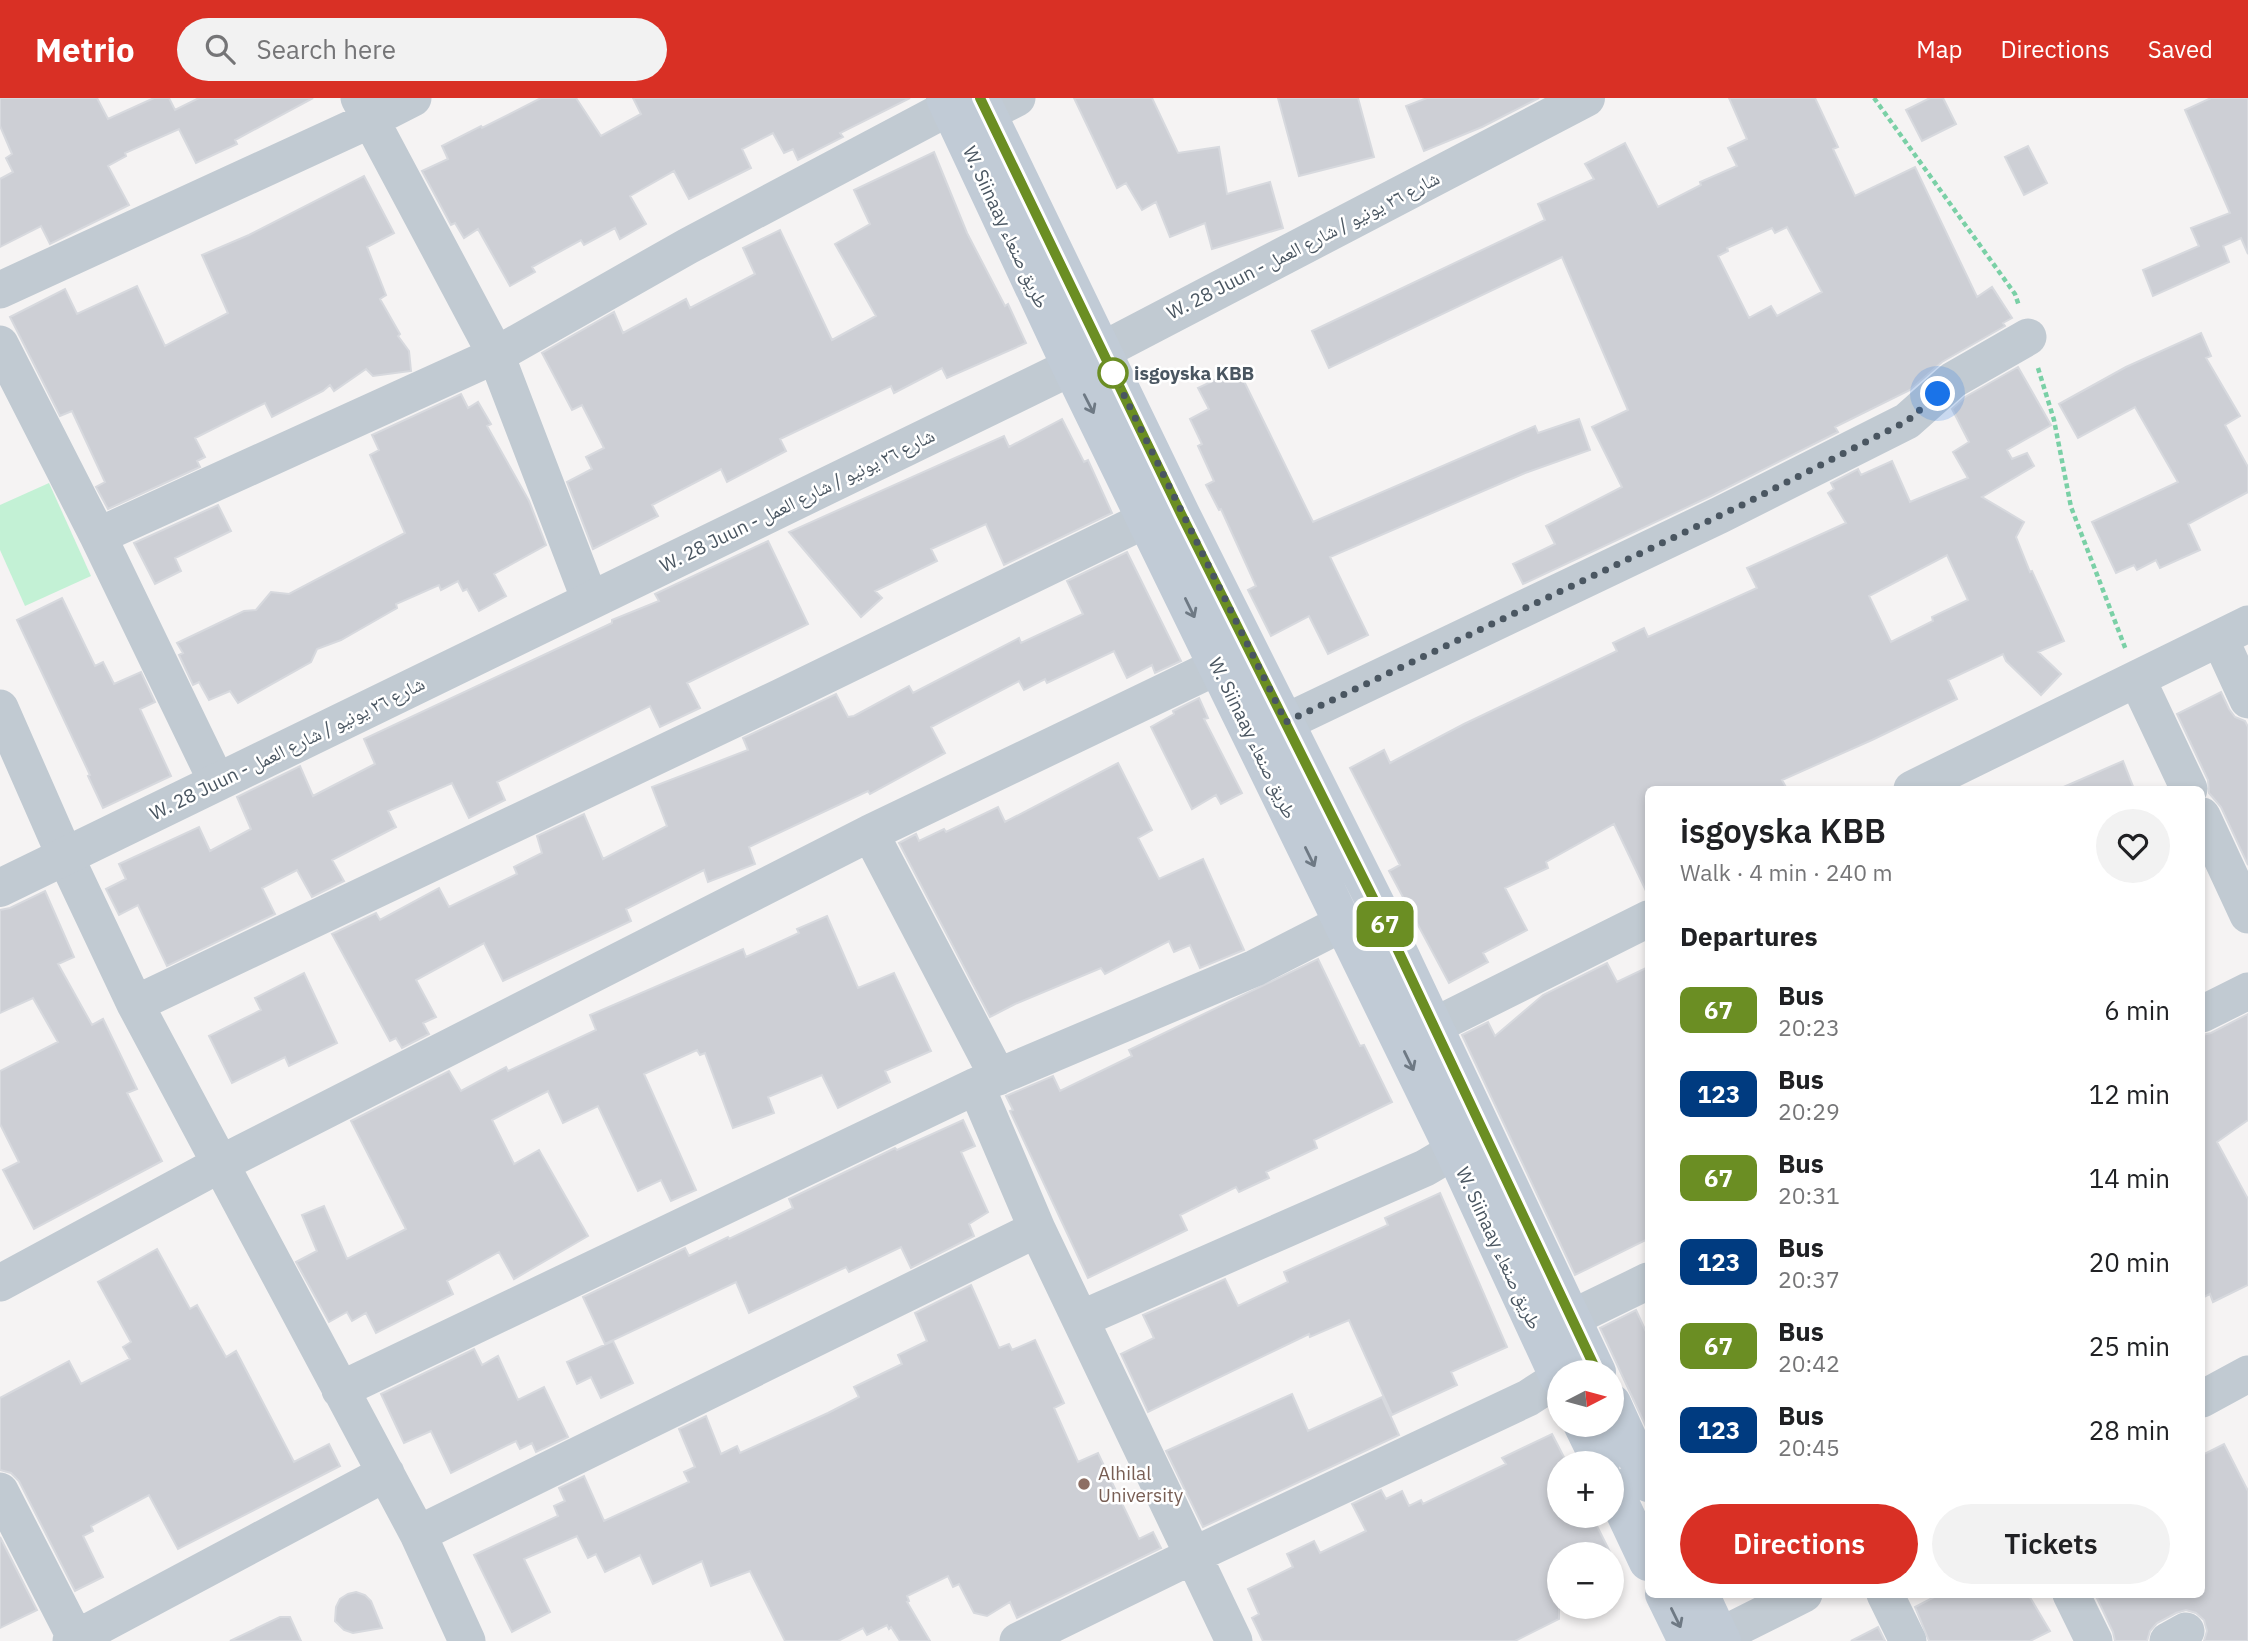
<!DOCTYPE html>
<meta charset="utf-8">
<style>
:root{--surface:#fff;--page:#f2f2f2;--text:#202124;--muted:#757577;--accent:#d93025}
body{margin:0;font-family:"IBM Plex Sans","Noto Naskh Arabic",sans-serif;background:var(--page);color:var(--text);height:100vh;display:flex;flex-direction:column;font-size:26px;white-space:nowrap}
*{box-sizing:border-box;margin:0}
p{font-size:23px;color:var(--muted)}
.icon{flex:none;width:38px;height:38px;fill:none;stroke:currentColor;stroke-width:2;stroke-linecap:round;stroke-linejoin:round}
.map{position:relative;flex:1;overflow:hidden}
.panel{position:absolute;left:1645px;top:688px;width:560px;height:812px;display:flex;flex-direction:column;background:var(--surface);border-radius:10px;box-shadow:0 4px 10px #0003}
.panel>*{flex:none}
.badge{padding:0 14px;border-radius:10px;font-size:24px;line-height:46px}
.needle{width:46px;rotate:84deg}
.tools{position:absolute;left:1547px;top:1262px;display:grid;gap:14px}
.tools a{display:grid;place-items:center;width:77px;height:77px;border-radius:50%;background:var(--surface);box-shadow:0 4px 10px #0003;font-size:35px}
.you{position:absolute;width:35px;height:35px;margin:-18px;border:5px solid #fff;border-radius:50%;background:#1a73e8;box-shadow:0 0 0 10px #1a73e833}
.map>.badge{position:absolute;translate:-50% -50%;box-shadow:0 0 0 4px #fff}
h2{padding:0 35px;font-size:26px;line-height:63px}
.round{display:grid;place-items:center;flex:none;width:74px;height:74px;border-radius:37px;background:var(--page)}
.head{display:flex;align-items:center;justify-content:space-between;height:119px;padding:0 35px}
h1{font-size:33px;font-weight:600;line-height:52px}
.primary-button{display:flex;gap:14px;margin-top:auto;padding:14px 35px}
.primary-button a{flex:1;height:80px;border-radius:42px;background:var(--accent);color:#fff;font-size:28px;font-weight:600;line-height:80px;text-align:center}
.primary-button a+a{background:var(--page);color:var(--text)}
ul{padding:0;list-style:none}
li{display:flex;align-items:center;gap:21px;height:84px;padding:0 35px}
li div{flex:1}
li b{display:block;font-size:26px}
li em{font-style:normal}
li .badge{min-width:77px;font-weight:700;text-align:center}
header{display:flex;align-items:center;gap:42px;box-sizing:border-box;height:98px;padding:0 35px;background:var(--accent);color:#fff}
header strong{font-size:33px}
nav{display:flex;gap:38px;margin-inline-start:auto;font-size:24px}
.search{width:490px;height:63px;background:var(--page);display:flex;align-items:center;gap:18px;box-sizing:border-box;padding:0 24px;border-radius:38px;color:var(--muted);font-size:26px}
.map>svg:first-child{display:block}
.green{fill:#c3f1d5}
.building{fill:#cdcfd5;stroke:#d7d9de;stroke-width:2;fill-rule:evenodd}
.lines{fill:none;stroke-linecap:round;stroke-linejoin:round}
.path{stroke:#7ad0a6;stroke-width:4.5;stroke-dasharray:5 3.5;stroke-linecap:butt}
.minor{stroke:#c1cad2;stroke-width:37}
.tertiary{stroke:#c1cad2;stroke-width:38}
.secondary{stroke:#c1cbd6;stroke-width:38}
.oneway{stroke:#6e7984}
.line-casing{stroke:#fff;stroke-width:16}
.line{stroke:#6b8e23;stroke-width:10}
.walk{stroke:#4a5661;stroke-width:7;stroke-dasharray:0 12.6}
.stop-dot{fill:#fff;stroke:#6b8e23;stroke-width:3.5}
.education-dot{fill:#8d6e63;stroke:#fff;stroke-width:2.5}
.labels{text-anchor:middle;stroke-width:5;stroke-linejoin:round;paint-order:stroke}
.street-label{font-size:19px;fill:#4a5661;stroke:#fff}
.stop-label{font-size:19px;font-weight:bold;fill:#4a5661;stroke:#fff;text-anchor:start}
.education-label{font-size:19px;fill:#785e54;stroke:#fff;text-anchor:start}
</style>
<header>
<strong>Metrio</strong>
<div class="search"><svg class="icon" aria-label="search" viewBox="0 0 24 24"><circle cx="10" cy="10" r="6"/><path d="M15 15l6 6"/></svg>Search here</div>
<nav><a>Map</a><a>Directions</a><a>Saved</a></nav>
</header>
<div class="map">
<svg width="2248" height="1543" viewBox="0 0 2248 1543">
<rect width="100%" height="100%" fill="#f5f3f3"/>
<path class="green" d="M 49,385 L 91,478 L 25,508 L 0,452 L 0,407 Z"/>
<path class="building" d="M 0,0 L 97,0 L 108,21 L 154,0 L 169,0 L 175,12 L 199,0 L 313,0 L 235,42 L 237,46 L 196,65 L 179,31 L 125,55 L 126,58 L 108,68 L 129,107 L 50,146 L 41,128 L 0,149 L 0,81 L 13,74 L 6,60 L 12,56 L 0,28 Z
M 541,0 L 576,0 L 601,38 L 641,16 L 633,0 L 910,0 L 840,35 L 843,39 L 798,62 L 793,51 L 784,55 L 773,35 L 742,51 L 751,70 L 689,101 L 674,73 L 630,98 L 646,126 L 620,141 L 615,130 L 584,147 L 581,142 L 532,169 L 535,174 L 510,188 L 478,131 L 464,140 L 455,125 L 451,127 L 422,73 L 448,61 L 442,48 L 481,28 L 482,30 Z
M 1074,0 L 1152,0 L 1178,55 L 1219,49 L 1227,96 L 1270,84 L 1283,130 L 1212,151 L 1205,125 L 1170,139 L 1156,104 L 1142,112 L 1126,85 L 1117,90 Z
M 1278,0 L 1358,0 L 1374,59 L 1299,78 Z
M 1427,0 L 1539,0 L 1482,29 L 1424,53 L 1406,8 Z
M 1729,0 L 1815,0 L 1838,49 L 1833,51 L 1855,98 L 1915,69 L 1977,199 L 1992,189 L 2012,220 L 2003,225 L 2005,228 L 1942,264 L 1910,292 L 1835,329 L 1838,334 L 1711,398 L 1523,486 L 1513,466 L 1555,446 L 1546,428 L 1622,389 L 1592,329 L 1628,312 L 1562,159 L 1329,270 L 1312,233 L 1545,122 L 1538,106 L 1594,81 L 1585,66 L 1625,45 L 1658,109 L 1701,87 L 1700,84 L 1737,68 L 1728,50 L 1747,41 ZM 1787,129 L 1822,194 L 1777,218 L 1771,208 L 1749,220 L 1718,158 L 1728,153 L 1727,150 L 1772,130 L 1775,135 Z
M 1930,0 L 1943,0 L 1956,26 L 1922,43 L 1906,12 Z
M 2211,0 L 2248,0 L 2248,156 L 2241,140 L 2223,148 L 2229,164 L 2153,198 L 2143,172 L 2199,148 L 2191,130 L 2230,115 L 2185,12 Z
M 2028,48 L 2047,85 L 2024,97 L 2005,59 Z
M 934,54 L 967,135 L 1005,208 L 1008,206 L 1026,245 L 947,280 L 942,270 L 894,295 L 891,288 L 780,341 L 786,353 L 727,384 L 721,371 L 652,407 L 658,418 L 593,451 L 567,384 L 592,371 L 586,359 L 604,350 L 582,307 L 572,312 L 542,255 L 614,214 L 623,235 L 686,201 L 690,210 L 755,176 L 743,150 L 780,132 L 832,242 L 876,218 L 835,146 L 870,126 L 854,92 Z
M 364,78 L 394,135 L 367,149 L 386,197 L 380,201 L 400,236 L 398,238 L 409,253 L 411,273 L 373,278 L 366,271 L 334,293 L 330,287 L 323,293 L 272,319 L 265,305 L 195,340 L 205,359 L 197,363 L 200,369 L 108,411 L 96,389 L 105,384 L 72,313 L 60,318 L 10,219 L 65,191 L 77,216 L 137,188 L 165,248 L 228,215 L 202,157 L 249,137 Z
M 2201,235 L 2211,258 L 2206,260 L 2240,318 L 2225,327 L 2248,369 L 2248,394 L 2188,426 L 2200,452 L 2160,470 L 2156,462 L 2137,472 L 2134,467 L 2116,475 L 2092,424 L 2178,384 L 2135,309 L 2078,340 L 2059,306 L 2126,269 Z
M 2018,269 L 2051,327 L 2007,352 L 2012,361 L 2027,355 L 2034,368 L 1982,399 L 2024,424 L 2016,439 L 2030,474 L 2032,473 L 2064,543 L 2038,554 L 2061,576 L 2041,597 L 2006,563 L 2003,556 L 1948,582 L 1957,601 L 1872,642 L 1782,682 L 1787,691 L 1648,691 L 1648,797 L 1614,726 L 1546,764 L 1548,770 L 1505,790 L 1527,832 L 1483,855 L 1488,864 L 1449,885 L 1389,773 L 1400,767 L 1350,670 L 1384,652 L 1390,665 L 1464,626 L 1617,553 L 1613,545 L 1644,530 L 1648,539 L 1757,490 L 1747,470 L 1846,425 L 1828,395 L 1834,391 L 1831,385 L 1858,371 L 1861,377 L 1892,363 L 1910,404 L 1968,380 L 1953,354 L 1969,344 L 1952,311 L 1965,299 ZM 1947,457 L 1968,502 L 1932,519 L 1933,523 L 1891,544 L 1869,498 Z
M 1238,271 L 1313,424 L 1535,328 L 1538,335 L 1579,321 L 1590,352 L 1525,375 L 1330,459 L 1368,537 L 1328,556 L 1309,518 L 1271,538 L 1248,492 L 1256,488 L 1221,411 L 1219,412 L 1206,387 L 1214,383 L 1198,348 L 1202,346 L 1190,321 L 1209,311 L 1198,290 Z
M 461,296 L 468,310 L 478,304 L 491,326 L 487,328 L 529,403 L 546,447 L 494,476 L 506,498 L 479,513 L 467,491 L 463,493 L 458,483 L 441,492 L 439,487 L 396,506 L 397,510 L 341,542 L 317,551 L 311,564 L 238,605 L 230,593 L 209,602 L 199,584 L 193,587 L 179,557 L 183,555 L 177,545 L 244,513 L 256,512 L 271,494 L 289,496 L 405,435 L 370,357 L 379,352 L 372,337 Z
M 1062,321 L 1084,364 L 1088,362 L 1112,415 L 1004,467 L 986,426 L 931,451 L 937,463 L 875,493 L 882,500 L 861,519 L 789,434 L 1004,338 L 1009,349 Z
M 218,407 L 231,433 L 175,460 L 181,473 L 155,486 L 134,445 Z
M 768,443 L 808,526 L 687,585 L 700,610 L 660,629 L 650,608 L 497,684 L 505,702 L 469,720 L 452,685 L 388,713 L 396,729 L 332,762 L 344,783 L 312,799 L 297,772 L 262,790 L 275,816 L 167,868 L 138,807 L 119,817 L 106,791 L 126,781 L 119,766 L 199,729 L 210,753 L 251,731 L 237,699 L 300,668 L 313,698 L 375,666 L 364,641 L 612,525 L 612,522 L 659,503 L 655,496 Z
M 1127,454 L 1181,563 L 1155,575 L 1152,567 L 1127,580 L 1114,553 L 1047,585 L 1045,581 L 1024,592 L 1019,583 L 931,629 L 945,655 L 870,696 L 868,693 L 749,749 L 755,766 L 708,784 L 704,772 L 626,811 L 631,823 L 503,883 L 484,845 L 416,882 L 436,919 L 423,925 L 429,936 L 402,950 L 396,940 L 390,943 L 332,836 L 376,815 L 380,822 L 439,790 L 449,809 L 517,776 L 514,769 L 542,755 L 537,738 L 584,716 L 603,761 L 667,728 L 652,689 L 748,652 L 743,640 L 836,596 L 848,619 L 854,618 L 909,588 L 913,595 L 1019,540 L 1021,545 L 1083,516 L 1067,483 Z
M 62,500 L 95,568 L 103,564 L 114,586 L 141,574 L 155,604 L 140,611 L 171,678 L 103,710 L 88,678 L 90,677 L 17,522 Z
M 2221,594 L 2229,611 L 2235,619 L 2245,623 L 2248,629 L 2248,767 L 2221,709 L 2209,695 L 2208,682 L 2177,616 Z
M 1199,600 L 1208,620 L 1204,621 L 1242,695 L 1221,706 L 1216,697 L 1192,711 L 1151,629 L 1174,616 L 1173,613 Z
M 2123,663 L 2134,691 L 2059,691 Z
M 1118,665 L 1152,732 L 1138,740 L 1159,781 L 1203,761 L 1244,852 L 1200,870 L 1190,847 L 1174,854 L 1169,843 L 1105,876 L 1101,870 L 1015,906 L 990,919 L 899,745 L 916,736 L 919,743 L 944,731 L 946,734 L 998,709 L 1005,724 Z
M 45,793 L 74,859 L 58,866 L 92,927 L 103,921 L 137,991 L 127,995 L 162,1063 L 34,1131 L 3,1072 L 19,1064 L 0,1026 L 0,973 L 58,944 L 33,900 L 0,915 L 0,812 L 10,810 Z
M 827,818 L 858,890 L 894,875 L 931,953 L 885,973 L 890,984 L 838,1010 L 822,977 L 768,999 L 774,1015 L 733,1030 L 705,955 L 700,957 L 697,952 L 644,976 L 696,1092 L 671,1103 L 661,1082 L 638,1093 L 598,1008 L 563,1025 L 548,993 L 492,1022 L 514,1066 L 539,1052 L 588,1138 L 514,1181 L 499,1154 L 447,1183 L 453,1196 L 376,1235 L 366,1215 L 352,1223 L 347,1214 L 329,1224 L 296,1164 L 317,1153 L 302,1117 L 324,1108 L 347,1161 L 406,1131 L 351,1023 L 449,973 L 461,993 L 506,969 L 508,973 L 596,932 L 590,917 L 743,851 L 746,859 L 799,835 L 797,831 Z
M 1318,861 L 1360,948 L 1364,947 L 1392,1004 L 1314,1042 L 1317,1050 L 1266,1074 L 1269,1080 L 1239,1094 L 1236,1089 L 1180,1117 L 1187,1132 L 1088,1180 L 1010,1013 L 1013,1012 L 1006,998 L 1053,978 L 1060,993 L 1132,958 L 1129,952 Z
M 1607,865 L 1617,884 L 1648,869 L 1648,1141 L 1575,1177 L 1462,937 L 1488,924 L 1495,938 L 1543,897 Z
M 304,875 L 337,945 L 289,968 L 285,959 L 232,985 L 209,938 L 261,912 L 255,900 Z
M 2248,916 L 2248,1022 L 2217,1044 L 2248,1101 L 2248,1187 L 2213,1204 L 2210,1196 L 2202,1200 L 2202,937 L 2211,935 Z
M 963,1022 L 975,1048 L 961,1054 L 988,1114 L 969,1126 L 974,1138 L 911,1170 L 901,1149 L 849,1174 L 846,1169 L 749,1215 L 736,1184 L 605,1246 L 583,1199 L 685,1150 L 689,1158 L 728,1139 L 729,1141 L 793,1110 L 789,1101 L 895,1050 L 897,1052 Z
M 1440,1095 L 1507,1249 L 1451,1274 L 1457,1287 L 1392,1317 L 1349,1222 L 1310,1239 L 1309,1236 L 1148,1314 L 1121,1256 L 1154,1240 L 1143,1217 L 1225,1181 L 1238,1208 L 1288,1184 L 1284,1174 L 1388,1127 L 1385,1120 Z
M 157,1151 L 190,1211 L 197,1207 L 226,1259 L 236,1253 L 294,1364 L 329,1346 L 340,1368 L 178,1451 L 149,1397 L 91,1428 L 93,1433 L 83,1438 L 103,1479 L 75,1493 L 19,1383 L 11,1375 L 0,1372 L 0,1300 L 69,1263 L 81,1286 L 130,1261 L 123,1249 L 131,1244 L 98,1184 Z
M 971,1187 L 999,1250 L 1009,1246 L 1012,1252 L 1035,1242 L 1064,1305 L 1054,1310 L 1078,1364 L 1098,1355 L 1139,1441 L 1153,1434 L 1161,1450 L 1017,1520 L 1010,1504 L 987,1518 L 974,1515 L 959,1486 L 953,1489 L 948,1478 L 907,1498 L 909,1503 L 907,1504 L 930,1543 L 900,1543 L 891,1529 L 889,1531 L 887,1527 L 867,1537 L 863,1530 L 838,1543 L 785,1543 L 750,1473 L 711,1488 L 702,1463 L 653,1486 L 640,1457 L 605,1474 L 596,1456 L 588,1460 L 577,1438 L 524,1461 L 550,1514 L 512,1534 L 474,1457 L 558,1418 L 554,1408 L 565,1403 L 559,1390 L 584,1378 L 604,1423 L 689,1384 L 684,1374 L 695,1369 L 679,1331 L 706,1318 L 721,1356 L 737,1348 L 740,1355 L 828,1315 L 859,1299 L 854,1289 L 902,1266 L 898,1257 L 927,1243 L 915,1215 Z
M 1636,1212 L 1648,1238 L 1648,1333 L 1600,1230 Z
M 613,1243 L 633,1285 L 601,1300 L 591,1279 L 577,1286 L 567,1264 Z
M 474,1251 L 482,1267 L 498,1258 L 518,1302 L 544,1289 L 568,1339 L 536,1354 L 532,1345 L 520,1351 L 516,1343 L 451,1375 L 431,1333 L 404,1345 L 381,1296 Z
M 1292,1296 L 1308,1333 L 1382,1299 L 1399,1337 L 1203,1429 L 1166,1353 Z
M 1552,1336 L 1567,1365 L 1559,1365 L 1559,1418 L 1592,1418 L 1611,1456 L 1559,1456 L 1559,1521 L 1515,1543 L 1263,1543 L 1252,1520 L 1259,1516 L 1248,1491 L 1293,1469 L 1287,1456 L 1314,1443 L 1320,1455 L 1366,1433 L 1352,1406 L 1381,1392 L 1386,1401 L 1402,1393 L 1409,1408 L 1421,1402 L 1423,1406 L 1506,1366 L 1502,1360 Z
M 2224,1346 L 2248,1393 L 2248,1543 L 2204,1543 L 2207,1533 L 2204,1522 L 2196,1515 L 2186,1512 L 2176,1515 L 2157,1525 L 2150,1533 L 2147,1543 L 2115,1543 L 2113,1534 L 2095,1496 L 2202,1496 L 2202,1357 Z
M 0,1439 L 37,1512 L 0,1530 Z
M 356,1494 L 365,1497 L 371,1503 L 382,1530 L 353,1535 L 344,1532 L 335,1523 L 336,1509 L 340,1501 L 348,1496 Z
M 1940,1496 L 2028,1496 L 2050,1533 L 2030,1543 L 1929,1543 L 1915,1509 Z
M 280,1519 L 290,1519 L 301,1543 L 230,1543 Z
M 1878,1529 L 1885,1543 L 1851,1543 Z"/>
<g class="lines">
<path class="path" d="M 1874,0 L 2015,196 L 2019,208
M 2038,270 L 2054,322 L 2071,409 L 2126,552"/>
<path class="minor" d="M 359,0 L 496,257 L 590,502
M 987,15 L 1017,0
M 0,192 L 370,22 L 413,0
M 0,246 L 98,438 L 217,684
M 98,438 L 496,257 L 688,148 L 950,9
M 2220,541 L 2248,602
M 2137,581 L 2189,691
M 0,610 L 65,758 L 135,906 L 418,1436 L 467,1543
M 1286,624 L 1720,417 L 1907,323 L 1953,282 L 2028,239
M 1912,691 L 2248,526
M 2202,718 L 2248,817
M 870,735 L 998,979
M 135,906 L 781,599 L 1147,421
M 2202,916 L 2248,893
M 1432,929 L 1648,821
M 976,988 L 1037,1131 L 1234,1543
M 0,1185 L 222,1065 L 870,735 L 1218,568
M 1572,1220 L 1648,1183
M 1081,1221 L 1425,1070 L 1454,1053
M 340,1292 L 976,988 L 1255,870 L 1343,825
M 2202,1301 L 2248,1276
M 0,1393 L 77,1543
M 418,1436 L 1037,1131
M 1885,1496 L 1908,1543
M 2071,1496 L 2094,1543
M 1720,1538 L 1804,1496
M 71,1543 L 386,1375
M 1018,1543 L 1192,1458 L 1528,1300 L 1559,1280
M 2168,1543 L 2186,1533"/>
<path class="tertiary" d="M 0,790 L 1071,269 L 1586,0"/>
<path class="secondary" d="M 945,0 L 1071,269 L 1454,1053 L 1559,1280
M 980,0 L 1181,416 L 1377,808 L 1597,1274
M 1612,1305 L 1648,1385
M 1582,1326 L 1601,1365
M 1612,1388 L 1648,1464
M 1664,1496 L 1687,1543
M 1700,1496 L 1722,1543"/>
</g>
<defs><path id="oneway-shaft" d="M-6 0H5M1.5-3L5.5 0L1.5 3" fill="none" stroke-width="1.6" stroke-linecap="round" stroke-linejoin="round" transform="scale(1.75)"/></defs>
<g class="oneway">
<use href="#oneway-shaft" transform="translate(1089 306) rotate(63)"/>
<use href="#oneway-shaft" transform="translate(1190 510) rotate(64)"/>
<use href="#oneway-shaft" transform="translate(1310 759) rotate(64)"/>
<use href="#oneway-shaft" transform="translate(1409 963) rotate(64)"/>
<use href="#oneway-shaft" transform="translate(1676 1520) rotate(64)"/>
</g>
<g class="lines">
<defs>
<path id="line" d="M 980,0 L 1181,416 L 1377,808 L 1597,1274"/>
</defs>
<use href="#line" class="line-casing"/>
<use href="#line" class="line"/>
<path class="walk" d="M 1113,275 L 1286,624 L 1744,406 L 1907,323 L 1938,296"/>
</g>
<circle class="stop-dot" cx="1113" cy="275" r="14"/>
<circle class="education-dot" cx="1084" cy="1386" r="7"/>
<g class="labels">
<g class="street-label">
<text transform="translate(1006 129) rotate(65)" y="7">W. Siinaay طريق صنعاء</text>
<text transform="translate(1303 147) rotate(-27)" y="7">W. 28 Juun - شارع ٢٦ يونيو / شارع العمل</text>
<text transform="translate(797 402) rotate(-26)" y="7">W. 28 Juun - شارع ٢٦ يونيو / شارع العمل</text>
<text transform="translate(1253 640) rotate(64)" y="7">W. Siinaay طريق صنعاء</text>
<text transform="translate(287 650) rotate(-26)" y="7">W. 28 Juun - شارع ٢٦ يونيو / شارع العمل</text>
<text transform="translate(1499 1150) rotate(65)" y="7">W. Siinaay طريق صنعاء</text>
</g>
<g class="stop-label">
<text x="1134" y="282">isgoyska KBB</text>
</g>
<g class="education-label">
<text x="1098" y="1382">Alhilal<tspan x="1098" dy="22">University</tspan></text>
</g>
</g>
</svg>
<div class="tools">
<a><svg class="needle" viewBox="-14 -14 28 28"><path d="M0-13l5 13h-10z" fill="#e53935"/><path d="M0 13l5-13h-10z" fill="#757577"/></svg></a>
<a>+</a>
<a>−</a>
</div>
<div class="you" style="left:1938px;top:296px"></div>
<b class="badge" style="left:1385px;top:826px;background:#6b8e23;color:#fff">67</b>
<section class="panel">
<div class="head"><div><h1>isgoyska KBB</h1><p>Walk · 4 min · 240 m</p></div><a class="round"><svg class="icon" aria-label="heart" viewBox="0 0 24 24"><path d="M12 20l-8-8c-3-5 5-10 8-4 3-6 11-1 8 4z"/></svg></a></div>
<h2>Departures</h2>
<ul>
<li><span class="badge" style="background:#6b8e23;color:#fff">67</span><div><b>Bus</b><p>20:23</p></div><em>6 min</em></li>
<li><span class="badge" style="background:#003b80;color:#fff">123</span><div><b>Bus</b><p>20:29</p></div><em>12 min</em></li>
<li><span class="badge" style="background:#6b8e23;color:#fff">67</span><div><b>Bus</b><p>20:31</p></div><em>14 min</em></li>
<li><span class="badge" style="background:#003b80;color:#fff">123</span><div><b>Bus</b><p>20:37</p></div><em>20 min</em></li>
<li><span class="badge" style="background:#6b8e23;color:#fff">67</span><div><b>Bus</b><p>20:42</p></div><em>25 min</em></li>
<li><span class="badge" style="background:#003b80;color:#fff">123</span><div><b>Bus</b><p>20:45</p></div><em>28 min</em></li>
</ul>
<div class="primary-button"><a>Directions</a><a>Tickets</a></div>
</section>
</div>
